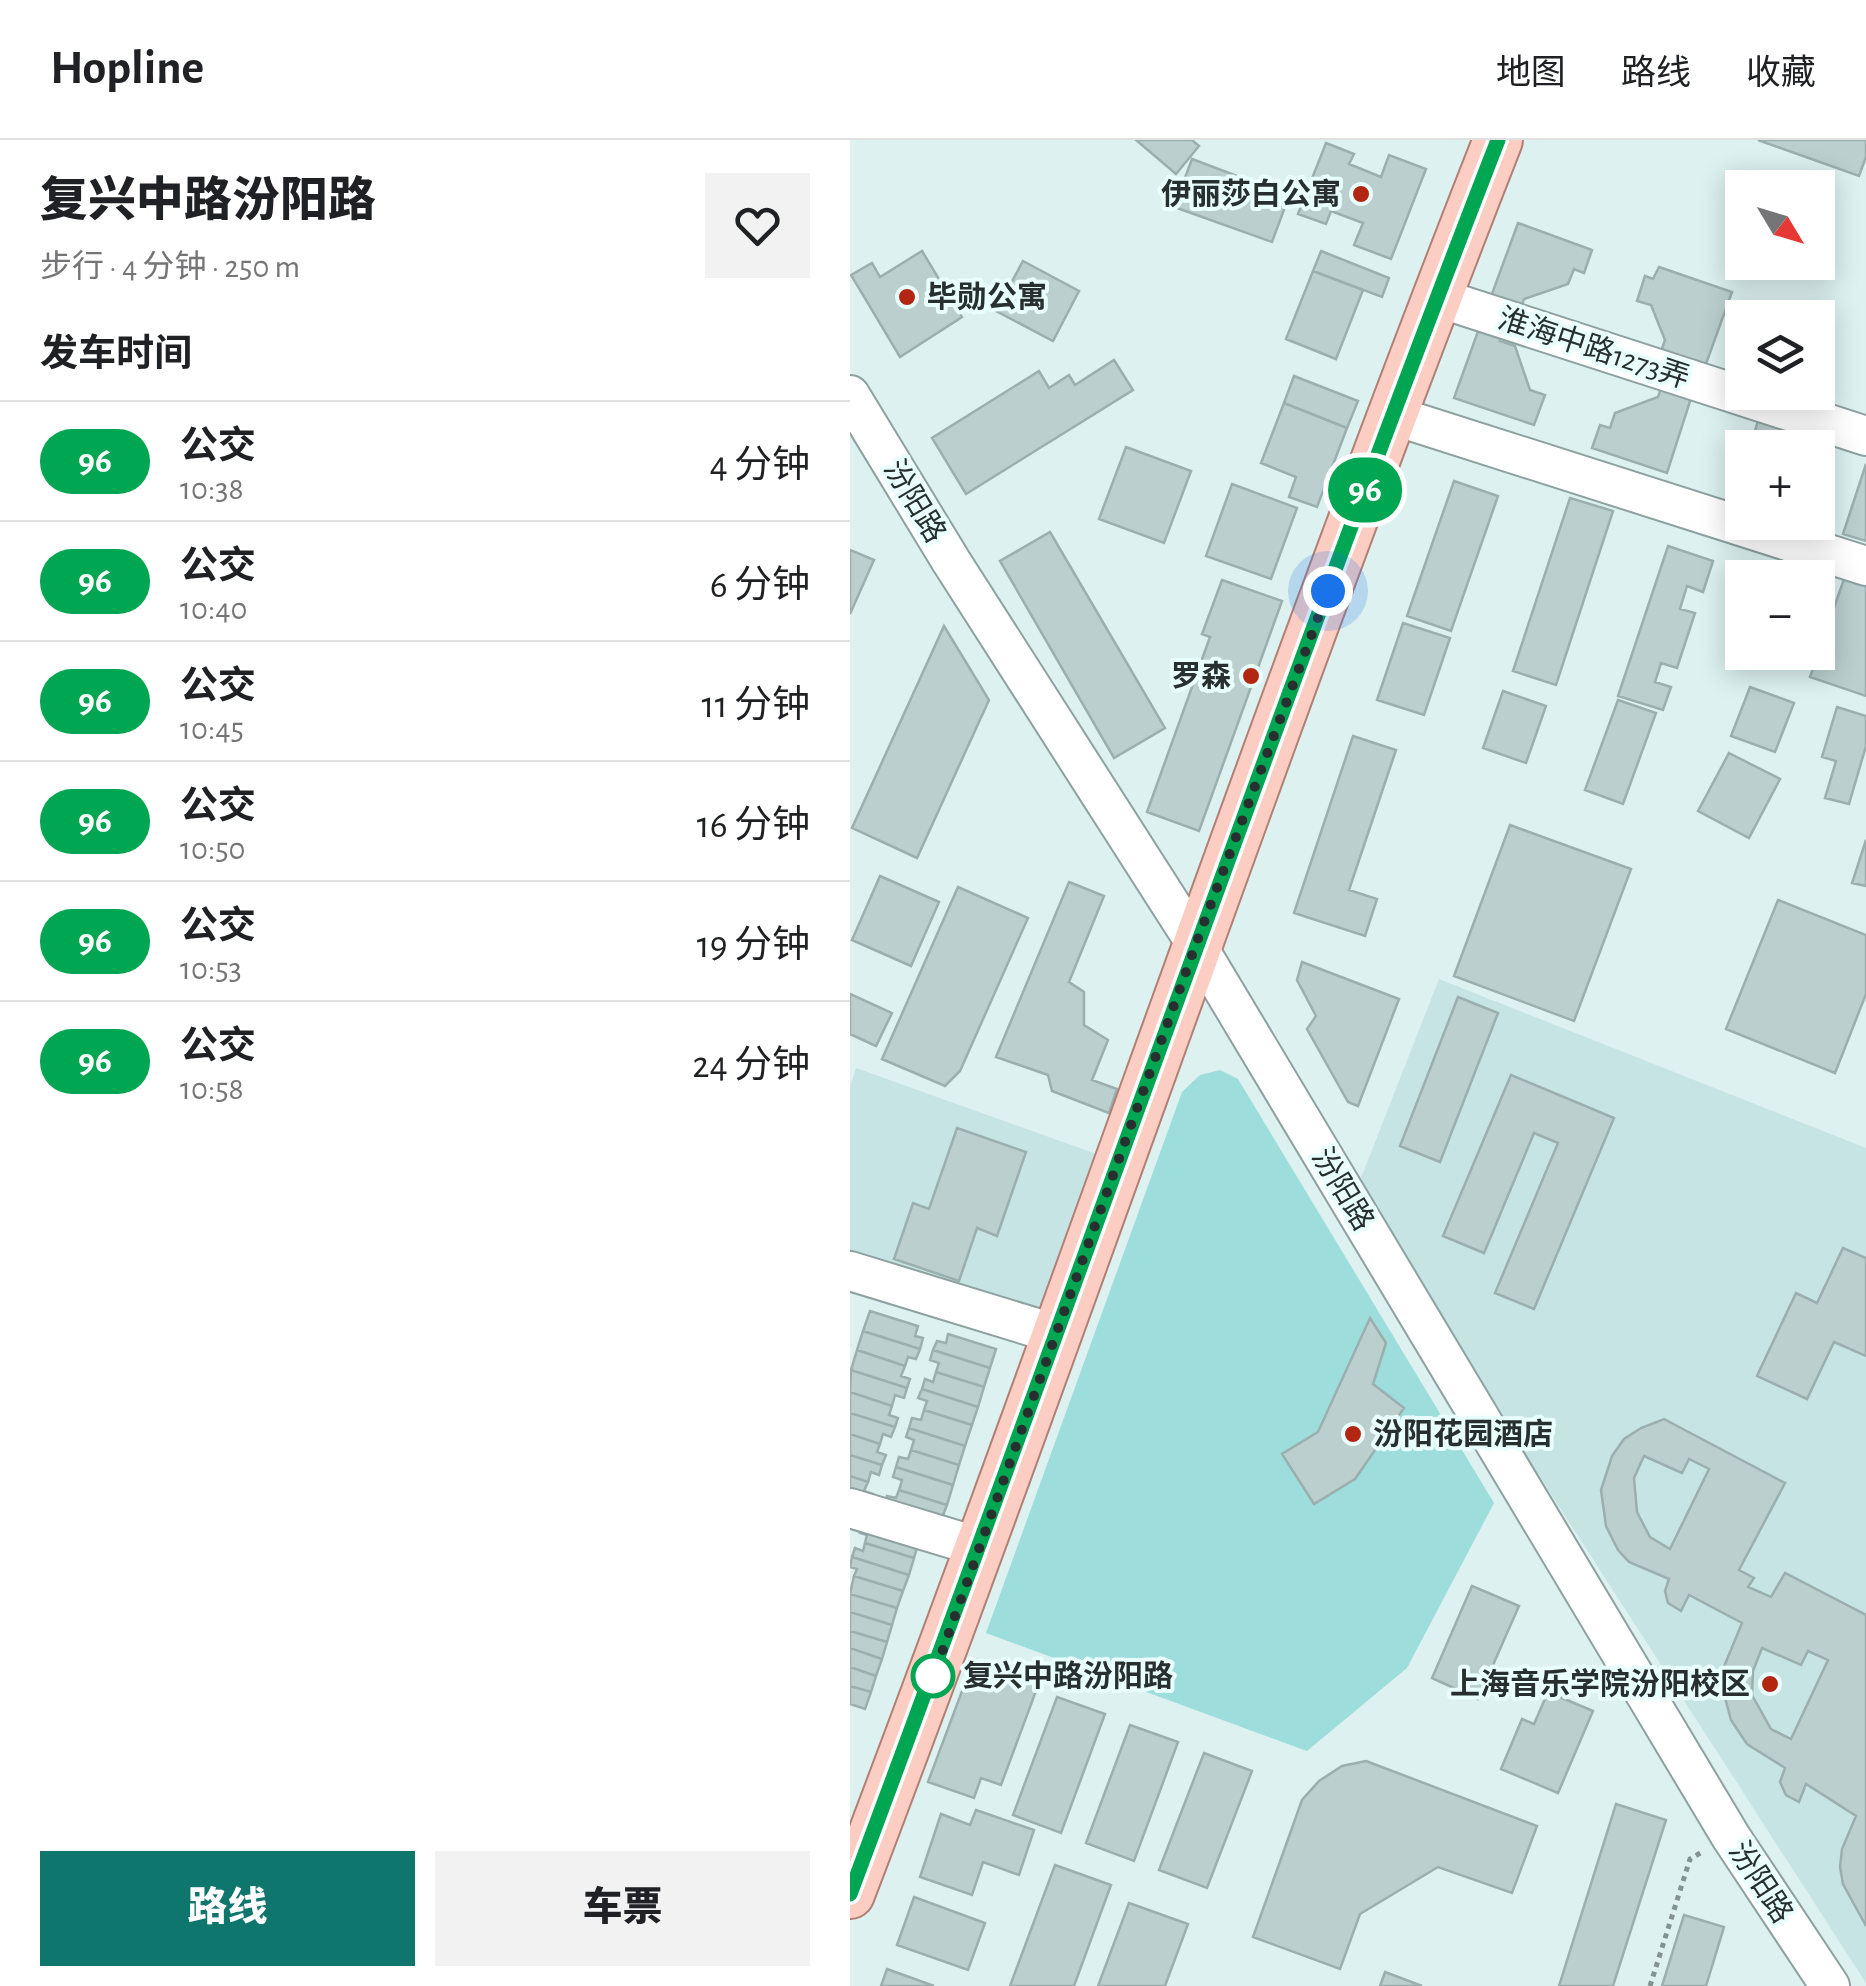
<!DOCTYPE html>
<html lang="zh">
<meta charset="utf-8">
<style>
:root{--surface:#fff;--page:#f2f2f2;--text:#202124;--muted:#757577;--line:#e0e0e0;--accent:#0f766e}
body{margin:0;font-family:"Alegreya Sans","Noto Sans SC",sans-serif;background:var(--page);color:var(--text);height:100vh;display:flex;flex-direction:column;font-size:38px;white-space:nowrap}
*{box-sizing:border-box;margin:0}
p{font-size:32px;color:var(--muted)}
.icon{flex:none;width:55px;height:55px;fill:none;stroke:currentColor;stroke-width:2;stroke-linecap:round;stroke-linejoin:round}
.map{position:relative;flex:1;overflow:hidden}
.details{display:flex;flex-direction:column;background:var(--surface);width:850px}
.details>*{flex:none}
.badge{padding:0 20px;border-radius:32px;font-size:35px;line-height:65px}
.needle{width:65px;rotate:128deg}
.fabs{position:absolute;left:875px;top:30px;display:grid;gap:20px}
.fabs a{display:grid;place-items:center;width:110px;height:110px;border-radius:0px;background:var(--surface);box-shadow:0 5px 25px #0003;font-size:50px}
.you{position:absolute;width:50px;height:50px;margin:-25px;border:8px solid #fff;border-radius:50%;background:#1a73e8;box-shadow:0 0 0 15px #1a73e833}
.map>.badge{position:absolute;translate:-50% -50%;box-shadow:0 0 0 5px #fff}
h2{padding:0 40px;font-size:38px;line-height:90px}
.round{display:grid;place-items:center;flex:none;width:105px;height:105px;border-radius:0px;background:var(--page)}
.summary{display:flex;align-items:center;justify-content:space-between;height:170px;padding:0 40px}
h1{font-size:48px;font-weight:800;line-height:75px}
.button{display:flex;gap:20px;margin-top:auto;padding:20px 40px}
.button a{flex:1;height:115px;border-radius:0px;background:var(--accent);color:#fff;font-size:40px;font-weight:800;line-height:115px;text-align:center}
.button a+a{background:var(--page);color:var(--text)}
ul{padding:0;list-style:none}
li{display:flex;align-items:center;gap:30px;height:120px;padding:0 40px;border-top:2px solid var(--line)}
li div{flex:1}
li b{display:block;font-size:38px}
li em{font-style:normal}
li .badge{min-width:110px;font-weight:700;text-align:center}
header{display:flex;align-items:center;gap:60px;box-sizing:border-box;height:140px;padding:0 50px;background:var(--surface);border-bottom:2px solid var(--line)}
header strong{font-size:48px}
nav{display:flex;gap:55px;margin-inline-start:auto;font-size:35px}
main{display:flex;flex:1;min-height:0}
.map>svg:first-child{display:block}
.built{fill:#c6e4e3}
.green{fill:#9ddddb}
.building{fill:#bacfce;stroke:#9aafae;stroke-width:2.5;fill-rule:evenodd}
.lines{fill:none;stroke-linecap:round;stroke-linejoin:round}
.minor-casing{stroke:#8ca1a0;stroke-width:42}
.major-casing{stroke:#b08075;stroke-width:52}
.path{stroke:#849392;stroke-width:5;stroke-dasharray:5 5;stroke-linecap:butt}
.minor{stroke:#fff;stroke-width:38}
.major{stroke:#fbcdc3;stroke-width:48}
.line-casing{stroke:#fff;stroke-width:22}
.line{stroke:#00a651;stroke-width:15}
.walk{stroke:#28302f;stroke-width:10;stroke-dasharray:0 18}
.poi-dot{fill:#b32611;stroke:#e9fffe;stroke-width:4}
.stop-dot{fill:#fff;stroke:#00a651;stroke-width:5}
.labels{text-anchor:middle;stroke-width:8;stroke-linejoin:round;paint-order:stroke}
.poi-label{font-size:30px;font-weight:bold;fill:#28302f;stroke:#e9fffe;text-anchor:end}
.street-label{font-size:30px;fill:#28302f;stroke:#e9fffe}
.stop-label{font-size:30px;font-weight:bold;fill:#28302f;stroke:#e9fffe;text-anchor:start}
</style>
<header>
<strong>Hopline</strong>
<nav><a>地图</a><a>路线</a><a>收藏</a></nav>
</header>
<main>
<section class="details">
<div class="summary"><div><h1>复兴中路汾阳路</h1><p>步行 · 4 分钟 · 250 m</p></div><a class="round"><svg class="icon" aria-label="heart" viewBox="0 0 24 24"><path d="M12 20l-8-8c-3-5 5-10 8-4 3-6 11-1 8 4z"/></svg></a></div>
<h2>发车时间</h2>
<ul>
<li><span class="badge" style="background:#00a651;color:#fff">96</span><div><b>公交</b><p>10:38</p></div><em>4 分钟</em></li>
<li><span class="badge" style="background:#00a651;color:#fff">96</span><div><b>公交</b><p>10:40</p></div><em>6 分钟</em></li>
<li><span class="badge" style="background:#00a651;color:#fff">96</span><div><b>公交</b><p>10:45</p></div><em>11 分钟</em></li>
<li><span class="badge" style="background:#00a651;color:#fff">96</span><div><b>公交</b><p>10:50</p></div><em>16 分钟</em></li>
<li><span class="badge" style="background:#00a651;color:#fff">96</span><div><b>公交</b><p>10:53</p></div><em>19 分钟</em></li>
<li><span class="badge" style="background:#00a651;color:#fff">96</span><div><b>公交</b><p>10:58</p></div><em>24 分钟</em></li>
</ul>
<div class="button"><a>路线</a><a>车票</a></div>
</section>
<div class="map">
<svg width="1016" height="1846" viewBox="0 0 1016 1846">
<rect width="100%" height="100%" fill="#dcf1f0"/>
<path class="built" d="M 589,839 L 1016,1008 L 1016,1843 L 630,1244 L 509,1043 Z
M 6,928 L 255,1017 L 194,1190 L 0,1131 L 0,947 Z"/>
<path class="green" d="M 370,930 L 388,939 L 644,1363 L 557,1528 L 457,1611 L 136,1493 L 332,952 L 350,935 Z"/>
<path class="building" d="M 286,0 L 342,0 L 349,6 L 326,34 Z
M 908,0 L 1016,0 L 1016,17 L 1009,36 Z
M 476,3 L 504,14 L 499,24 L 531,37 L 539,15 L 576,29 L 541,119 L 504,105 L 513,83 L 481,71 L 476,84 L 448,74 Z
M 342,19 L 398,40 L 435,67 L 422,102 L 324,67 Z
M 668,83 L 742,110 L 734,133 L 724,129 L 718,144 L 674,159 L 669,173 L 639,162 Z
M 72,111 L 112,177 L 50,217 L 1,135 L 22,123 L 30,137 Z
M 471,111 L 539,138 L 532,157 L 463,131 Z
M 173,121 L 229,151 L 203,201 L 146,171 Z
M 809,127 L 882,152 L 852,235 L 808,220 L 815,200 L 801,165 L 787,161 L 795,136 L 803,139 Z
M 463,131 L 513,150 L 486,219 L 436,199 Z
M 631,183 L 654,191 L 650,201 L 665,206 L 680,250 L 695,255 L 684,285 L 604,258 Z
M 968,185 L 983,190 L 968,236 Z
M 264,220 L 283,250 L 116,354 L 82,298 L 189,231 L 199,248 L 219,235 L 225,245 Z
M 444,236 L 508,261 L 497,288 L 434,263 Z
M 813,243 L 843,252 L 817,333 L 742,308 L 750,285 L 760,288 L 765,273 L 808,257 Z
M 434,263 L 497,288 L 467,367 L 439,357 L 446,337 L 411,323 Z
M 909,277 L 949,290 L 944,308 L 900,308 Z
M 276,307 L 341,331 L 314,403 L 249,379 Z
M 1016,324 L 1016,401 L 993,394 Z
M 604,341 L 648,356 L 601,491 L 557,476 Z
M 382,344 L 447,368 L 421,439 L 356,416 Z
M 720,358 L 763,371 L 706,545 L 663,531 Z
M 200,392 L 315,588 L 264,618 L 150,421 Z
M 818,406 L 863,421 L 853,452 L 837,446 L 830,469 L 845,473 L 827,528 L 811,523 L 805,542 L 821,547 L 813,570 L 768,556 Z
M 0,410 L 24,420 L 0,474 Z
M 919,425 L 961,438 L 914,438 Z
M 995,436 L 1016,443 L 1016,556 L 960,537 Z
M 372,440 L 432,461 L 349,691 L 297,672 L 360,497 L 352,494 Z
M 553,483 L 600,498 L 574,575 L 527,560 Z
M 94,486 L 139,560 L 67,718 L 2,688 Z
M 900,547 L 944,563 L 925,612 L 881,596 Z
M 653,551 L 696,566 L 676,623 L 633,608 Z
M 768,560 L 806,573 L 773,664 L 735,650 Z
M 987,567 L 1016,576 L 1016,606 L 999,664 L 975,658 L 986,621 L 972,617 Z
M 503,596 L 546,610 L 499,750 L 527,759 L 515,796 L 444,773 Z
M 879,613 L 930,639 L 899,698 L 848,671 Z
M 660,685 L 781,729 L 724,881 L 604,836 Z
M 1016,700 L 1016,746 L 1002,743 Z
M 30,736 L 89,762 L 61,826 L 2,800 Z
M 219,742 L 254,756 L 219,842 L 234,852 L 234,885 L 258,900 L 242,940 L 267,949 L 259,973 L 202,951 L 198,935 L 146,917 Z
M 108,747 L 178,778 L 110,931 L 95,946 L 32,919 Z
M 928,760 L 1016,795 L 1016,854 L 985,933 L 876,889 Z
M 452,822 L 549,859 L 508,966 L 498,962 L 457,889 L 466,876 L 447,840 Z
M 0,854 L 42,873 L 26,906 L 0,894 Z
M 608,857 L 648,873 L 590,1022 L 550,1006 Z
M 661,935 L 764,978 L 684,1169 L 645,1153 L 708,1003 L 684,993 L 634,1113 L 593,1096 Z
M 107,988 L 176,1012 L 147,1096 L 127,1088 L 109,1141 L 44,1119 L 63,1063 L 79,1069 Z
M 993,1108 L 1016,1118 L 1016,1216 L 984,1202 L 957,1259 L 907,1236 L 946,1153 L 967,1163 Z
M 20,1171 L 68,1186 L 65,1196 L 73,1198 L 70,1209 L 13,1191 Z
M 520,1178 L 536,1203 L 523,1244 L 554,1268 L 505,1339 L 464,1364 L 432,1314 L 468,1292 Z
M 13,1191 L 70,1209 L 66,1219 L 58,1217 L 55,1226 L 7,1210 Z
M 98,1194 L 146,1209 L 140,1228 L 83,1210 L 87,1201 L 96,1203 Z
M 7,1210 L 55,1226 L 51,1236 L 60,1239 L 57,1248 L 1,1230 Z
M 83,1210 L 140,1228 L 134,1247 L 86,1232 L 89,1223 L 80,1220 Z
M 1,1230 L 57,1248 L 54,1258 L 45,1255 L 42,1266 L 0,1252 Z
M 86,1232 L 134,1247 L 128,1267 L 72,1249 L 75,1239 L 83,1242 Z
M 72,1249 L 128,1267 L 122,1285 L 74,1270 L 77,1261 L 68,1258 Z
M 0,1252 L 42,1266 L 39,1275 L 48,1278 L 45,1287 L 0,1273 Z
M 74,1270 L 122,1285 L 115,1306 L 59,1288 L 62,1278 L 71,1280 Z
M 0,1273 L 45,1287 L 41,1297 L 33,1294 L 30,1304 L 0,1294 Z
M 814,1279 L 935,1343 L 889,1430 L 904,1438 L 898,1447 L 921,1457 L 935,1433 L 1016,1475 L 1016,1786 L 993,1744 L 990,1727 L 992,1709 L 1006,1676 L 956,1644 L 949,1662 L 936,1655 L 930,1642 L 935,1628 L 897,1604 L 881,1580 L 872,1546 L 873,1529 L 892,1483 L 839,1455 L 831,1471 L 818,1463 L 815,1451 L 819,1439 L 779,1422 L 768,1410 L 756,1386 L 751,1350 L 762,1316 L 774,1299 L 791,1288 ZM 794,1316 L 832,1333 L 839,1319 L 859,1329 L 820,1409 L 800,1397 L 787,1372 L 784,1338 ZM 912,1508 L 951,1525 L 958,1511 L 978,1520 L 941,1599 L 921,1589 L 902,1555 L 903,1531 Z
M 59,1288 L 115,1306 L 109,1325 L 61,1310 L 64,1300 L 56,1297 Z
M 0,1294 L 30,1304 L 27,1312 L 36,1315 L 32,1325 L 0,1315 Z
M 61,1310 L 109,1325 L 103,1345 L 46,1327 L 49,1317 L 58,1319 Z
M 0,1315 L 32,1325 L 29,1335 L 21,1332 L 18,1342 L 0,1336 Z
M 46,1327 L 103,1345 L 97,1365 L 49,1350 L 52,1340 L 43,1337 Z
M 0,1336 L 18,1342 L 14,1351 L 23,1354 L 20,1364 L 0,1357 Z
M 49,1350 L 97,1365 L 90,1383 L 34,1366 L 37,1356 L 46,1358 Z
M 13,1384 L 69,1401 L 64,1418 L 15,1403 L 17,1395 L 10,1393 Z
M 15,1403 L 64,1418 L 59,1435 L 2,1417 L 5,1408 L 13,1411 Z
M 2,1417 L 59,1435 L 53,1451 L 4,1436 L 7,1429 L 0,1427 Z
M 4,1436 L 53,1451 L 47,1468 L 0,1454 Z
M 622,1446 L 669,1466 L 628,1559 L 582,1538 Z
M 0,1454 L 47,1468 L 42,1485 L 0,1472 Z
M 0,1472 L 42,1485 L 37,1502 L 0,1491 Z
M 0,1491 L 37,1502 L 32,1519 L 0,1508 Z
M 0,1508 L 32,1519 L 26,1536 L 0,1527 Z
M 124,1519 L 189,1543 L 151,1645 L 131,1638 L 124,1658 L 78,1642 Z
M 0,1527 L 26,1536 L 21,1552 L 0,1546 Z
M 0,1546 L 21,1552 L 15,1569 L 0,1564 Z
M 698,1552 L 743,1571 L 708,1653 L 651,1629 L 672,1579 L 684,1584 Z
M 207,1557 L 255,1574 L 211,1693 L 163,1675 Z
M 280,1585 L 328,1602 L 284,1721 L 236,1703 Z
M 354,1613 L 402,1631 L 357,1748 L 309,1730 Z
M 516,1621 L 687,1686 L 662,1753 L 588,1727 L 510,1774 L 490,1829 L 403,1797 L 452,1660 L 469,1641 L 492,1626 Z
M 766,1664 L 816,1680 L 763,1846 L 709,1846 Z
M 126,1670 L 184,1690 L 169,1735 L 133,1722 L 122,1755 L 70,1737 L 91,1674 L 120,1685 Z
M 205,1725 L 261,1745 L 224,1846 L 160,1846 Z
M 64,1757 L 135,1783 L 118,1830 L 47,1805 Z
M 279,1763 L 338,1784 L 315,1846 L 248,1846 Z
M 834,1775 L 874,1787 L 856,1846 L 812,1846 Z
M 37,1829 L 84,1846 L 31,1846 Z
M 535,1832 L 572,1846 L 530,1846 Z"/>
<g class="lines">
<defs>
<path id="minor" d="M 586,157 L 1016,296
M 0,255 L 101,421 L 346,804 L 881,1697 L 980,1846
M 542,275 L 1016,426
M 0,1131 L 206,1194
M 0,1368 L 129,1407"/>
<path id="major" d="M 0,1754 C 222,1172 420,580 648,0"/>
</defs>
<use href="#minor" class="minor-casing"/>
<use href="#major" class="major-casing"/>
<path class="path" d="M 800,1846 L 840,1719 L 852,1712"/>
<use href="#minor" class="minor"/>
<use href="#major" class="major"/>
</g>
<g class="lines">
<defs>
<path id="line" d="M 0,1754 C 219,1171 422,581 648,0"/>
</defs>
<use href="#line" class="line-casing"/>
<use href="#line" class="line"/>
<path class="walk" d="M 83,1536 L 82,1540 L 346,804 L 478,451"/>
</g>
<g class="poi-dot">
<circle cx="511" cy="54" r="10"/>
<circle cx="57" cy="157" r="10"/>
<circle cx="401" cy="536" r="10"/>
<circle cx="503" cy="1294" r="10"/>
<circle cx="920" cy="1544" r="10"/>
</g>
<circle class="stop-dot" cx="83" cy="1536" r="20"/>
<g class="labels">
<g class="poi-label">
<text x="491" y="64">伊丽莎白公寓</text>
<text x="77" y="167" text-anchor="start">毕勋公寓</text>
<text x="381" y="546">罗森</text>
<text x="523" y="1304" text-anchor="start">汾阳花园酒店</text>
<text x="900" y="1554">上海音乐学院汾阳校区</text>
</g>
<g class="street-label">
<text transform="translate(744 208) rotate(18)" y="10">淮海中路1273弄</text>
<text transform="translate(65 361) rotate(59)" y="10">汾阳路</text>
<text transform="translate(493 1049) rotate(59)" y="10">汾阳路</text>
<text transform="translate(911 1742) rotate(57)" y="10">汾阳路</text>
</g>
<g class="stop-label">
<text x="113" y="1546">复兴中路汾阳路</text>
</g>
</g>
</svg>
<div class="fabs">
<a><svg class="needle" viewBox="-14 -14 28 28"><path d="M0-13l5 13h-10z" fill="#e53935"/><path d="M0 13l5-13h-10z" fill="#757577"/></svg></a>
<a><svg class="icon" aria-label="layers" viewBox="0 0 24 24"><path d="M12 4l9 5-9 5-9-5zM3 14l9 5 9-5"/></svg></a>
<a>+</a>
<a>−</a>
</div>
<div class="you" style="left:478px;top:451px"></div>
<b class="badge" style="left:515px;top:350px;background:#00a651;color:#fff">96</b>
</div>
</main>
